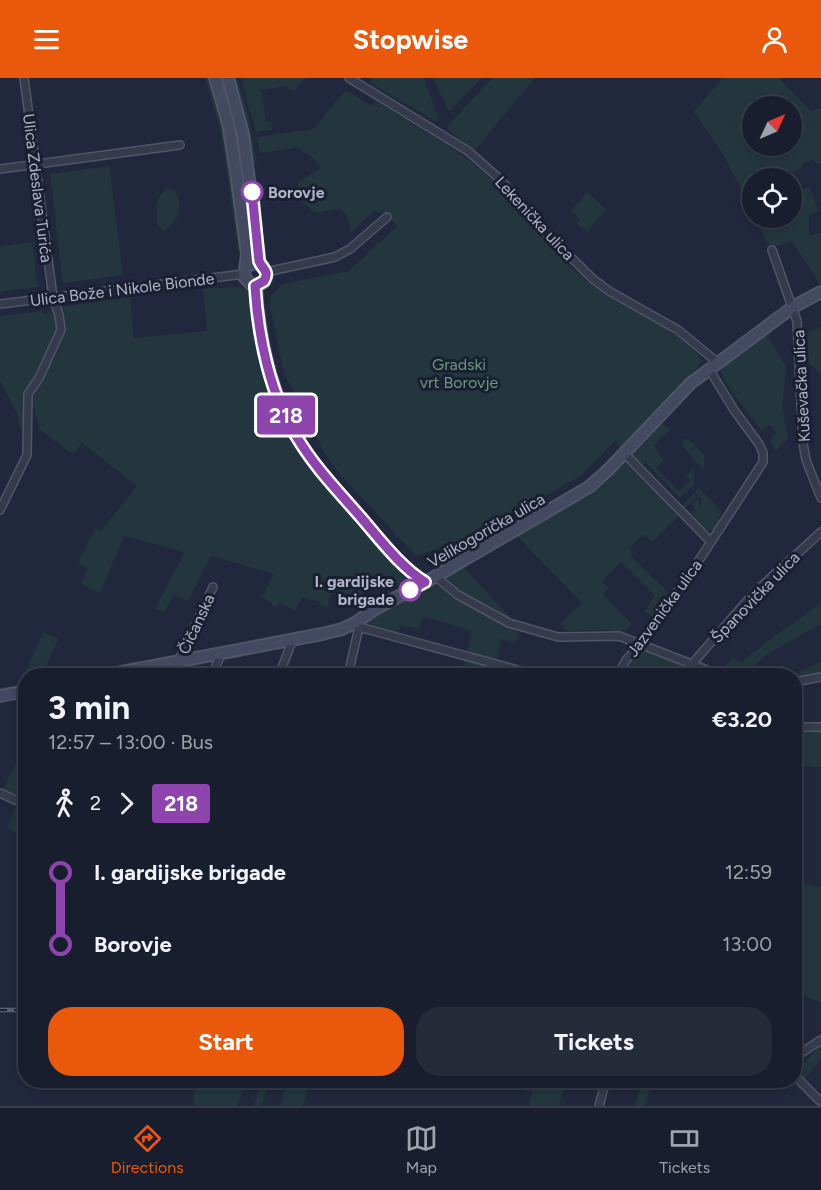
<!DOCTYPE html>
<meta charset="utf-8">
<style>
:root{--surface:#191e2e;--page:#262b3a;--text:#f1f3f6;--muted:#9fa2aa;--line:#373c4a;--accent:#ea580c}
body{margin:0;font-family:Figtree,sans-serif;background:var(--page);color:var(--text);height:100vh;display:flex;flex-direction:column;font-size:22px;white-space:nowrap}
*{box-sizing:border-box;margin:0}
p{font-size:20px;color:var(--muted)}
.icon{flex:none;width:33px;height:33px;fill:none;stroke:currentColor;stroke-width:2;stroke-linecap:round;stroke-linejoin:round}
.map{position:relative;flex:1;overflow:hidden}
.sheet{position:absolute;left:18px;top:590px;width:784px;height:420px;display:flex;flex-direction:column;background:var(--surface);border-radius:24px;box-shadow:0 3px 9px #0003,0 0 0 2px var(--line)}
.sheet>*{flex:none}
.badge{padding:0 12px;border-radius:4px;font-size:21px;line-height:39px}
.needle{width:39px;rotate:46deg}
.fabs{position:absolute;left:742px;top:18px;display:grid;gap:12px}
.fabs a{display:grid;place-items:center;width:60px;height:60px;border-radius:50%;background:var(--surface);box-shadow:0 3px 9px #0003,0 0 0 2px var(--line);font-size:30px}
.map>.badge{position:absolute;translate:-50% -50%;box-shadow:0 0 0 3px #fff}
.legs{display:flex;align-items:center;gap:9px;height:66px;padding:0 30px;font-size:20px}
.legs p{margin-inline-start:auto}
.summary{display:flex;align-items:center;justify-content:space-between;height:102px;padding:0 30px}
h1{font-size:33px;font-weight:700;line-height:45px}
.action{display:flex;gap:12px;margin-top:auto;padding:12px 30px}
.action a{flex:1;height:69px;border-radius:24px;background:var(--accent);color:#fff;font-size:24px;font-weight:700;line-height:69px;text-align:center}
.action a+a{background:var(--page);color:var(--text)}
ul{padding:0 30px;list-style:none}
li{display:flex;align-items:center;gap:21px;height:72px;font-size:22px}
li i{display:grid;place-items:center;width:9px;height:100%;margin:0 8px;background:currentColor}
li i::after{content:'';width:15px;height:15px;margin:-8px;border:4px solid;border-radius:50%;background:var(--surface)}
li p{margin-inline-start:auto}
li:first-child i{background:linear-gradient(#0000 50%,currentColor 0)}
li:last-child i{background:linear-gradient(currentColor 50%,#0000 0)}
header{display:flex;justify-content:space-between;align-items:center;height:78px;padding:0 30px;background:var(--accent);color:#fff;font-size:27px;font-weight:700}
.tabs{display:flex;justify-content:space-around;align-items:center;height:84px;border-top:2px solid var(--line);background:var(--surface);font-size:16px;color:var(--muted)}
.tabs a{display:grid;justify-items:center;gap:3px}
.tabs .current{color:var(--accent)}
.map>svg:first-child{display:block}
.green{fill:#23363e;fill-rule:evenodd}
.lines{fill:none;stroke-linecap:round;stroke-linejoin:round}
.street-casing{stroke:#505568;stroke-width:10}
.secondary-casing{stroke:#505568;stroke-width:14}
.street{stroke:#353b4d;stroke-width:7}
.secondary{stroke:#434960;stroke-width:10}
.rail-casing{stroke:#575e74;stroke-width:4.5}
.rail{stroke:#1a2032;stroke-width:2;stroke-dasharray:7;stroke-linecap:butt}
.line-1-casing{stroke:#fff;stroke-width:14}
.line-1{stroke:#8e44ad;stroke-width:9}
.stop-1-dot{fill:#fff;stroke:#8e44ad;stroke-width:3}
.labels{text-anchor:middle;stroke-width:6;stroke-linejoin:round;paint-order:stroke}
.street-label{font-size:16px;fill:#b0b5c9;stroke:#1a2032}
.stop-label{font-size:16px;font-weight:bold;fill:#b0b5c9;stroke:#1a2032;text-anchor:start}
.park-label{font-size:16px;fill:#669b7c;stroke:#1a2032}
</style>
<header><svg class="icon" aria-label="menu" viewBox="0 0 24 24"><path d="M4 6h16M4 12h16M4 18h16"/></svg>Stopwise<svg class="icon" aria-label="person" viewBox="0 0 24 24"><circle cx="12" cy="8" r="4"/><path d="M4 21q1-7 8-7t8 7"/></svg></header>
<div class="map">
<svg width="821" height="1028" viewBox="0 0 821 1028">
<rect width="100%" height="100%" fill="#21283d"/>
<path class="green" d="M 205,0 L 211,0 L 227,49 L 243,177 L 238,172 L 221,54 Z
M 220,0 L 236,40 L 249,135 Z
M 234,0 L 237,0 L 248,36 L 257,86 L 252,86 Z
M 241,0 L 306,0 L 295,12 L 290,12 L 287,8 L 261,12 L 266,44 L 271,44 L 272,52 L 256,54 Z
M 372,0 L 424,0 L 439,42 L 437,44 L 370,5 Z
M 433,0 L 482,0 L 451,32 L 448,32 Z
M 492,0 L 535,0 L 475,72 L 449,53 L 447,49 Z
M 722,0 L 779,0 L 810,33 L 821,30 L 821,85 L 817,86 L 813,82 L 802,86 L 802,90 L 781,100 L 753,100 L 753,134 L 723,76 L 694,34 ZM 753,28 L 792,28 L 792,68 L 753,68 Z
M 346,12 L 372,28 L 376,23 C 415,49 456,68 490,100 C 505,113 516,129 529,145 C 551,171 577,197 605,217 C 626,231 697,260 701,283 L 694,294 L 622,371 L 620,370 L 616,362 L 583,396 L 477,458 L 416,478 L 339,395 L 325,376 L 284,295 L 270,228 L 271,218 L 282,206 L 349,193 L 397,148 L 385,134 L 379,135 L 374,133 L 351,155 C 349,146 349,135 340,131 L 315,135 L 300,122 L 298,104 L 321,90 L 313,80 L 297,70 L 260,75 L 257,59 L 313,51 Z
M 109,88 L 123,197 L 63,205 L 50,96 Z
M 809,109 L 819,133 L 809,137 L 809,158 L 821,155 L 821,208 L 792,163 L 773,169 L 766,163 L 756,140 L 792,140 L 792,115 Z
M 167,110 L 175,112 C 184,127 179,144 164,153 L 158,148 C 156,133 154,121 167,110 Z
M 587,114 L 606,131 L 587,154 L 577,146 L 580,141 L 571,133 Z
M 32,164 L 38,209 L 0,214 L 0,168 Z
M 239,209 L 247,212 L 250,218 L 292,355 L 413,500 L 399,508 C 388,501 380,495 367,500 L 361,518 L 356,517 L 354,522 L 331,515 L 327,529 L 320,527 L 320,524 L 302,519 L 295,533 L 279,525 L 277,530 L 262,519 L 274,496 L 211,478 L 188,523 L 174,517 L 164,535 L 155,530 L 185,474 L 124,458 L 100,515 L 81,506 L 88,490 L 78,485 L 95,450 L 101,453 L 137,408 L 82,365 L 73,376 L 40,352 L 32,325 L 34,317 L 33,312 C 46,295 61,274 64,253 C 65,244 61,237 61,229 L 130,219 L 134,260 L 207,253 L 203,211 Z
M 262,226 L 266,231 L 274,288 L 285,318 L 281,316 L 272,288 Z
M 42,233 L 43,236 L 47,236 L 49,233 L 54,233 C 70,258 32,296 24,318 C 21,328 24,341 25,351 L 21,352 L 17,335 L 0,302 L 0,238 Z
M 821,249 L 821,297 L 803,278 L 802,257 Z
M 766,256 L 786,289 L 782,330 L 788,360 L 775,373 L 770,362 L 776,355 L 770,347 L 762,353 C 755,343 719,301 721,292 C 722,289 725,287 727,285 Z
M 660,343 L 670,352 L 654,367 L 663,383 L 656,390 L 679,413 L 690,402 L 686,397 L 695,389 L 694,407 L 680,420 L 646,385 L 642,387 L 630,376 Z
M 684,360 L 693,365 L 704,377 L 704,393 L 684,370 L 682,363 Z
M 626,383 L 679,437 L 652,464 L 644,456 L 630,469 L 631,479 L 668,514 L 668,521 L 654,540 L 645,533 L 655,518 L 621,484 L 602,503 L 609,510 L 603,516 L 632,546 L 623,554 L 606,552 L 568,553 L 560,546 L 582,525 L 516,457 L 587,419 L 608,402 Z
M 699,410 L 722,434 L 718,440 L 721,442 C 717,449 713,454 704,453 L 681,429 L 694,415 L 697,419 L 685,430 L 693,435 L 696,432 L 691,426 L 697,421 L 699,423 L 699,429 L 701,427 L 701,421 L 695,414 Z
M 462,488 L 513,542 L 479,525 L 442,500 Z
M 435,504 L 456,520 L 519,555 L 515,565 L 501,561 L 497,583 L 467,574 L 472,553 L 426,539 L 423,539 L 419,551 L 400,547 L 397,555 L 363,545 Z
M 821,525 L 821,546 L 769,575 L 748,592 L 766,597 C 754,597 739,595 729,597 L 720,593 L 733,580 L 741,585 L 764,566 Z
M 43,554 L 58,561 L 48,584 L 45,597 L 26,597 L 25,608 L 19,609 Z
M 642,572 L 704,595 L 703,597 L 623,597 L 629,583 Z
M 465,582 L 507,593 L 506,597 L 461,597 Z
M 821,584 L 821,594 L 795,601 L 795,597 L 790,597 Z
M 799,651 L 821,652 L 821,689 L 799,688 Z
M 25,666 L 25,713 L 22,721 L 3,712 Z
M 16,728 L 26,732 L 25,737 L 17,755 L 7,750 Z
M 795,803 L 821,810 L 821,925 L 795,912 Z
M 821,967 L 821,981 L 802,1004 L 796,994 Z
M 194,1002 L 247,1002 L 237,1028 L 194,1028 Z
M 262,1002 L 269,1002 L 262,1028 L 254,1028 Z
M 287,1002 L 310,1002 L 303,1028 L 280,1028 Z
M 521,1002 L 565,1002 L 559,1028 L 529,1028 L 532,1014 L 518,1011 Z
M 642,1002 L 652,1003 L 645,1028 L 635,1028 Z"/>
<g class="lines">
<defs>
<path id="street" d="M 349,0 L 468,73 L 502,103 L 543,152 L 593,201 L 609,213 L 678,252 L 717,284
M 0,91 L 180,67
M 772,172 L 797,243 L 803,365 L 806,382 L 821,420
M 266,194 L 335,179 L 350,171 L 387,139
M 0,226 L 244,196
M 624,375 L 710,463
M 0,432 L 27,377 L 28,316 L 39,300 L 61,252 L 59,237 L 53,219 L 24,0
M 435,498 L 458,517 L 509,545 L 558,559 L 619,558 L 720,597
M 355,545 L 359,549 L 536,597
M 692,586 L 753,516 L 821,454
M 172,597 L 213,509
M 212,597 L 222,574
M 279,597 L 293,561
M 348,597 L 359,549
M 618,597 L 626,582 L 640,566 L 694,490 L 763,384 L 763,375 L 759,366 L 734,332 L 709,291
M 795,604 L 821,599
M 795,649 L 821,649
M 0,715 L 26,727
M 795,979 L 821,962
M 795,998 L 821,1024
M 599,1028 L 606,1002"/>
<path id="secondary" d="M 215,0 L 228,45 L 236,94 L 247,176 L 244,199 L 252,207 C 260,208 265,205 267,197 L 263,188 L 253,185 L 246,189
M 228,0 L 243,56 L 260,186
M 256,208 C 258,257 272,319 298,361 C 316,391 341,417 364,443 C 382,464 401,489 425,504
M 106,597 L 322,556 L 342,551 L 355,545 L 375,531 L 431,501 L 589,409 L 608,392 L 691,305 L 793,229 L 821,214
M 0,618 L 26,613"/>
</defs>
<use href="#street" class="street-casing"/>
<use href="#secondary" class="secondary-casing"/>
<use href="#street" class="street"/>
<use href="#secondary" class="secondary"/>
<defs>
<path id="rail" d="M 0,932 L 26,932"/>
</defs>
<use href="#rail" class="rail-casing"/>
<use href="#rail" class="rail"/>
</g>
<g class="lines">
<defs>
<path id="line-1" d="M 252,114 L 259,183 C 262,191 270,193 264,203 L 255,208 C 258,258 270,318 298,361 C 316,391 341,416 364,443 C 382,464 401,489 425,504 L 410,512"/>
</defs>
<use href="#line-1" class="line-1-casing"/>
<use href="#line-1" class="line-1"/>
</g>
<g class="stop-1-dot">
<circle cx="252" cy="114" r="10"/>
<circle cx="410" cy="512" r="10"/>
</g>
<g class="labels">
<g class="street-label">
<text transform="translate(38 110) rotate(83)" y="6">Ulica Zdeslava Turića</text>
<text transform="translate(535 140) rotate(47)" y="6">Lekenička ulica</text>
<text transform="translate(122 211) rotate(-7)" y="6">Ulica Bože i Nikole Bionde</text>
<text transform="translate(801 308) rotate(-93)" y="6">Kuševačka ulica</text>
<text transform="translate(486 452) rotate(-30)" y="6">Velikogorička ulica</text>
<text transform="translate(755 519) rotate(-46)" y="6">Španovička ulica</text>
<text transform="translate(664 530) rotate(-54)" y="6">Jazvenička ulica</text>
<text transform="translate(196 546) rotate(-65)" y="6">Čičanska</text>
</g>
<g class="stop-label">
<text x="268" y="120">Borovje</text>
<text x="394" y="509" text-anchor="end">I. gardijske<tspan x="394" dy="18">brigade</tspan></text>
</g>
<g class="park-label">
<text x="459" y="292">Gradski<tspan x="459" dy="18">vrt Borovje</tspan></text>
</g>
</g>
</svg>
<div class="fabs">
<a><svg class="needle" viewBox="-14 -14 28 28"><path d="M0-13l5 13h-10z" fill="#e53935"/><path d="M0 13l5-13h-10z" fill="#9fa2aa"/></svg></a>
<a><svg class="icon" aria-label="locate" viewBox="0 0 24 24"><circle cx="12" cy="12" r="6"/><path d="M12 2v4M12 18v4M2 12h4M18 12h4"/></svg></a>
</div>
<b class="badge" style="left:286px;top:337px;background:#8e44ad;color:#fff">218</b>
<section class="sheet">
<div class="summary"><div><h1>3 min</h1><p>12:57 – 13:00 · Bus</p></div><b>€3.20</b></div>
<div class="legs"><svg class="icon" aria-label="walk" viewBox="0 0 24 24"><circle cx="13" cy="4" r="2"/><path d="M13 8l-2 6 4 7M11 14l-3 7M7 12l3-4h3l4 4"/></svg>2<svg class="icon" aria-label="forward" viewBox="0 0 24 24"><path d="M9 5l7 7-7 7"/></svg><b class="badge" style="background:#8e44ad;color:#fff">218</b></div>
<ul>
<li><i style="color:#8e44ad"></i><b>I. gardijske brigade</b><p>12:59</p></li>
<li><i style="color:#8e44ad"></i><b>Borovje</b><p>13:00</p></li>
</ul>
<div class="action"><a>Start</a><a>Tickets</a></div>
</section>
</div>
<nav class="tabs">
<a class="current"><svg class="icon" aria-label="directions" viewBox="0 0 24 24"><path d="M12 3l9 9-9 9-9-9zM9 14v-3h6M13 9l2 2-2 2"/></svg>Directions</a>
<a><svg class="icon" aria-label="map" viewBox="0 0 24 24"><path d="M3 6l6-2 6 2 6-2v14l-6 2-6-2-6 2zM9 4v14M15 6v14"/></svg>Map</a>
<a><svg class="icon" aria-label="tickets" viewBox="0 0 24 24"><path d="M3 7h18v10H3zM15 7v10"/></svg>Tickets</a>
</nav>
